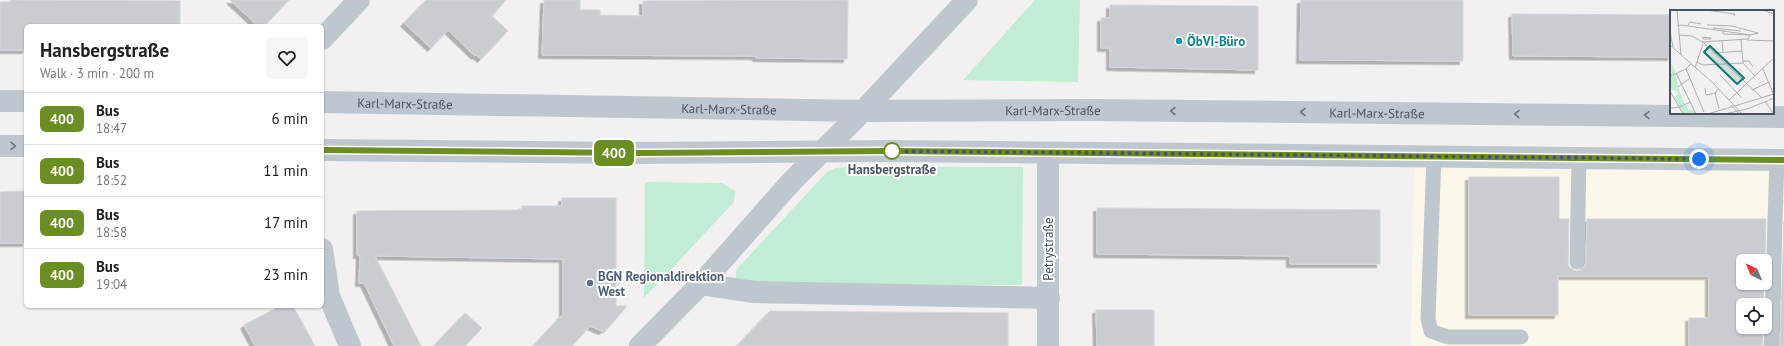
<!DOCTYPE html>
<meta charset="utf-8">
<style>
:root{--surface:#fff;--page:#f6f6f6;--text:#222;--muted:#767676;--line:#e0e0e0}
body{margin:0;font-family:"PT Sans",sans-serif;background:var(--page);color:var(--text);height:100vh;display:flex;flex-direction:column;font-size:15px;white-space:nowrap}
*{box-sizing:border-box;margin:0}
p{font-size:13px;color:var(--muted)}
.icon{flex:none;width:22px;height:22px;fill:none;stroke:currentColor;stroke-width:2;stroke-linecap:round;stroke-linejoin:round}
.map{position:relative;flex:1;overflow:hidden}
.details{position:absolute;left:24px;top:24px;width:300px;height:284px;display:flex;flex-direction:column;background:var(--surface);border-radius:6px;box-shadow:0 1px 3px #0004}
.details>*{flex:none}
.badge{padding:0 8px;border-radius:6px;font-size:14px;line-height:26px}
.needle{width:26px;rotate:316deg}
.controls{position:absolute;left:1736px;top:254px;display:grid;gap:8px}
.controls a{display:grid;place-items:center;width:36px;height:36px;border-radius:6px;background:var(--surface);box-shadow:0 1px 3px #0004;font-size:20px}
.you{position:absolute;width:20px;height:20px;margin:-10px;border:3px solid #fff;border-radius:50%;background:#1a73e8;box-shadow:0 0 0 6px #1a73e833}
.map>.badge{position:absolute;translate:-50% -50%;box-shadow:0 0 0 2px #fff}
.round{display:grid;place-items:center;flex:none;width:42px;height:42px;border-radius:6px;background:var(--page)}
.head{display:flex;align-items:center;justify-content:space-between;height:68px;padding:0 16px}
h1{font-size:19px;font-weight:700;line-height:30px}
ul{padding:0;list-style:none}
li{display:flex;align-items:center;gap:12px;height:52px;padding:0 16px;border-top:1px solid var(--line)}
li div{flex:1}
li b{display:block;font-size:15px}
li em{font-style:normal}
li .badge{min-width:44px;font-weight:700;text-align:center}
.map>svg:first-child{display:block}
.commercial{fill:#fbf7eb;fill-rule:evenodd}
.green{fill:#c1edd4}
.building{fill:#caccd2;stroke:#d5d6db;filter:url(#shadow)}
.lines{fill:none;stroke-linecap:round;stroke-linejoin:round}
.lane{stroke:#bfc7ce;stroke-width:15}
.street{stroke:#bfc7ce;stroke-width:22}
.oneway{stroke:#6c767f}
.line-casing{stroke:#fff;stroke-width:9}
.line{stroke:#6b8e23;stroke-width:6}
.walk{stroke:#49535d;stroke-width:4;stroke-dasharray:0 7.2}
.culture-dot{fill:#0f9aa8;stroke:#fff;stroke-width:1.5}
.stop-dot{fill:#fff;stroke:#6b8e23;stroke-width:2}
.service-dot{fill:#5c6f8a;stroke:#fff;stroke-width:1.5}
.labels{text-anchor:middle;stroke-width:4;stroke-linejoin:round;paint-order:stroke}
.culture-label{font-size:13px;font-weight:bold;fill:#0d838f;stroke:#fff;text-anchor:start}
.street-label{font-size:13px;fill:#49535d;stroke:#fff}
.stop-label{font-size:13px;font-weight:bold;fill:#49535d;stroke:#fff}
.service-label{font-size:13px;font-weight:bold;fill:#4e5e75;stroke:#fff;text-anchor:start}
.inset-road{fill:none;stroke:#aeb1b5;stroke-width:1}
.view{fill:#0f766e;fill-opacity:0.15;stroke:#0f766e;stroke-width:2}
.inset-edge{fill:none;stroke:#49535d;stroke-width:2}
</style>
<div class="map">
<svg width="1784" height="346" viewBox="0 0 1784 346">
<defs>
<filter id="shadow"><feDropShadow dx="-3.5" dy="3.5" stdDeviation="0" flood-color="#0004"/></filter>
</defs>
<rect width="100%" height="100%" fill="#f2f0f0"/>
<path class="commercial" d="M 1414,167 L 1784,172 L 1784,346 L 1411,346 ZM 1743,261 L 1765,261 L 1765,283 L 1743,283 ZM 1743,305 L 1765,305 L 1765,327 L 1743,327 Z"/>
<path class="green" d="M 1035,0 L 1080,0 L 1078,82 L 963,80 Z
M 846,167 L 1023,167 L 1022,285 L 742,285 L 736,279 L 736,270 L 827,172 L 836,168 Z
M 645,182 L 722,183 L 735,191 L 734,202 L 644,298 Z"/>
<path class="building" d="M 11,0 L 180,1 L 180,26 L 26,26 L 26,50 L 0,50 L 0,2 L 11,2 Z
M 230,0 L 289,0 L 264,26 L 258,26 Z
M 426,0 L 506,0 L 492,16 L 508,31 L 481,59 L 476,55 L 475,56 L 448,30 L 431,48 L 404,23 Z
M 544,0 L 580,0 L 580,10 L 600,10 L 600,15 L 643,16 L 643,1 L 848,0 L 847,59 L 756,58 L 756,56 L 542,55 Z
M 1301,0 L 1463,0 L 1463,61 L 1300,60 Z
M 1110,5 L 1258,6 L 1258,70 L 1110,67 L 1110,48 L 1101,48 L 1101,18 L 1110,18 Z
M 1512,14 L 1671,15 L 1671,57 L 1513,56 Z
M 1469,177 L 1559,177 L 1559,219 L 1569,219 L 1568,262 L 1569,267 L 1576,271 L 1582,270 L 1586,263 L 1587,219 L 1766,219 L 1765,261 L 1743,261 L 1743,283 L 1764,283 L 1763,305 L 1743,305 L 1743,327 L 1763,327 L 1762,346 L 1689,346 L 1689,318 L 1709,318 L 1709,276 L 1558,276 L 1558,315 L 1469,315 Z
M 26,191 L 26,243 L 0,243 L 0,192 Z
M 562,198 L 616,198 L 616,306 L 627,306 L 608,328 L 602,331 L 590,326 L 572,346 L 533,346 L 563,314 L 563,259 L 375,256 L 421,346 L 394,346 L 364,283 L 359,283 L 360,255 L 357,255 L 357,211 L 522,210 L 522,206 L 562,206 Z
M 1097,208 L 1380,210 L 1380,264 L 1290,264 L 1290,256 L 1097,254 Z
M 1784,221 L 1784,346 L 1780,346 Z
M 280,306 L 293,306 L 315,346 L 255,346 L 244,325 Z
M 1096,310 L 1154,310 L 1154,346 L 1097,346 Z
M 770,311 L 1008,313 L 1008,346 L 737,346 Z
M 465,313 L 482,328 L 465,346 L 434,346 Z"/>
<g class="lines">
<path class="lane" d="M 1434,155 L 1428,319 L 1431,331 L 1448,337 L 1521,337
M 1577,262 L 1579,157
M 1771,346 L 1777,159"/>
<g class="street">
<path d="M 322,39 L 359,0"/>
<path d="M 0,101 L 26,101"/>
<path id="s1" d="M 322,102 L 863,111 L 1090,110 L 1784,117"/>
<path d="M 0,146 L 26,146"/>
<path d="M 322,150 L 640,153 L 891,151 L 1784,160"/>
<path d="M 1048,153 L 1048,346"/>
<path d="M 322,249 L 329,296 L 350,346"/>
<path d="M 701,284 L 754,292 L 1049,298"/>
<path d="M 640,346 L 701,284 L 792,181 L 863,111 L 967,0"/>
</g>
</g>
<defs><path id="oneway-chevron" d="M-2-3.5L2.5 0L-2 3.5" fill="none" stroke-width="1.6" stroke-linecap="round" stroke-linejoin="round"/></defs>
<g class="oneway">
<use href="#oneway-chevron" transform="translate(1173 111) rotate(-180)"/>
<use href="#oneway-chevron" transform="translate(1303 112) rotate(-180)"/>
<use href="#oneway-chevron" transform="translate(1517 114) rotate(-179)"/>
<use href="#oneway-chevron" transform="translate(1647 115) rotate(-179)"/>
<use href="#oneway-chevron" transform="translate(13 146) rotate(1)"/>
</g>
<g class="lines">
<defs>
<path id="line" d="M 322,150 L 640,153 L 891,151 L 1784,160"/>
</defs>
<use href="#line" class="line-casing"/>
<use href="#line" class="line"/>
<path class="walk" d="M 892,151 L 1699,159"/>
</g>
<circle class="culture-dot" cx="1179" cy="41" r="4"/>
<circle class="stop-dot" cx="892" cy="151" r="8"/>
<circle class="service-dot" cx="590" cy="283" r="4"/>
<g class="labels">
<g class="culture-label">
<text x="1187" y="46">ÖbVI-Büro</text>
</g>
<g class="street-label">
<text dy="5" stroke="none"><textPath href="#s1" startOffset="83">Karl-Marx-Straße</textPath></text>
<text dy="5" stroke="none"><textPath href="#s1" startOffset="407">Karl-Marx-Straße</textPath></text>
<text dy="5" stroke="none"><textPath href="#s1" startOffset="731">Karl-Marx-Straße</textPath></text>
<text dy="5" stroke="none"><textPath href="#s1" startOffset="1055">Karl-Marx-Straße</textPath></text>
<text transform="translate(1048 249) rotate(-90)" y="5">Petrystraße</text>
</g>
<g class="stop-label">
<text x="892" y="174">Hansbergstraße</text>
</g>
<g class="service-label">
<text x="598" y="281">BGN Regionaldirektion<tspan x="598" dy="15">West</tspan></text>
</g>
</g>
<g transform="translate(1670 10)">
<rect width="104" height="104" fill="#f2f0f0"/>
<path d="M 0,53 L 4,58 L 10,83 L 18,100 L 23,99 L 25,104 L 14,104 L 4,87 L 8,85 L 5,80 L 1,80 Z" fill="#c1edd4"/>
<path class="inset-road" d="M 7,0 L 11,45M 36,0 L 65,4 L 64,6M 92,0 L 104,4M 18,15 L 20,12 L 31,14M 8,16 L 11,15 L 81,25 L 88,23 L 62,16 L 37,15M 43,18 L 71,21M 0,21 L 3,37M 53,21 L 53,24 L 80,25M 9,25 L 22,26 L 34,33 L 92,88M 33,27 L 41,28 L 41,29 L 33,29 ZM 71,29 L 73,53 L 85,66M 52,30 L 53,42M 77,30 L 104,31M 32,32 L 78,29 L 80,25M 0,35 L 43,73 L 72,104M 44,43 L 72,41M 72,51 L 79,51 L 83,57M 27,52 L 33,55 L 73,53M 25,58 L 33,34M 16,59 L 34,102M 93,59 L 103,83M 6,63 L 26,104M 50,65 L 71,87M 0,66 L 16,59 L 21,54M 8,77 L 20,68M 35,78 L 36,85 L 45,83M 48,79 L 45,83 L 49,99M 82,80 L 99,72M 0,81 L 13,104M 59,90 L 104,48M 95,92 L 104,104M 61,95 L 69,104M 0,98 L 10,97 L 20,92M 38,104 L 104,84M 55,104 L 77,99 L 104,88"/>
<path class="view" d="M 40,36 L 74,68 L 67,74 L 34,42 Z"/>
<rect width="104" height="104" class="inset-edge"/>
</g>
</svg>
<div class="controls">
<a><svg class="needle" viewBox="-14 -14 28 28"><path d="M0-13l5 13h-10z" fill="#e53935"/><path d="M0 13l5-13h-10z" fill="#767676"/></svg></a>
<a><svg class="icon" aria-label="locate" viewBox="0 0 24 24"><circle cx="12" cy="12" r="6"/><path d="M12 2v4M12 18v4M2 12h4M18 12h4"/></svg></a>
</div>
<div class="you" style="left:1699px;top:159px"></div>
<b class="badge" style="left:614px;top:153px;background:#6b8e23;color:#fff">400</b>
<section class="details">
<div class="head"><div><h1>Hansbergstraße</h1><p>Walk · 3 min · 200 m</p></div><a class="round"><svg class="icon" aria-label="heart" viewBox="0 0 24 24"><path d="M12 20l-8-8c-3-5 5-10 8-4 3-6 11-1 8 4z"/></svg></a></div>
<ul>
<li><span class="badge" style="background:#6b8e23;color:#fff">400</span><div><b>Bus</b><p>18:47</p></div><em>6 min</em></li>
<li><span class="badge" style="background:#6b8e23;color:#fff">400</span><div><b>Bus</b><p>18:52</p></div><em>11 min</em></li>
<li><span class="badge" style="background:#6b8e23;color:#fff">400</span><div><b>Bus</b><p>18:58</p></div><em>17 min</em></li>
<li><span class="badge" style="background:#6b8e23;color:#fff">400</span><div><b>Bus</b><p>19:04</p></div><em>23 min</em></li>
</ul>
</section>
</div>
